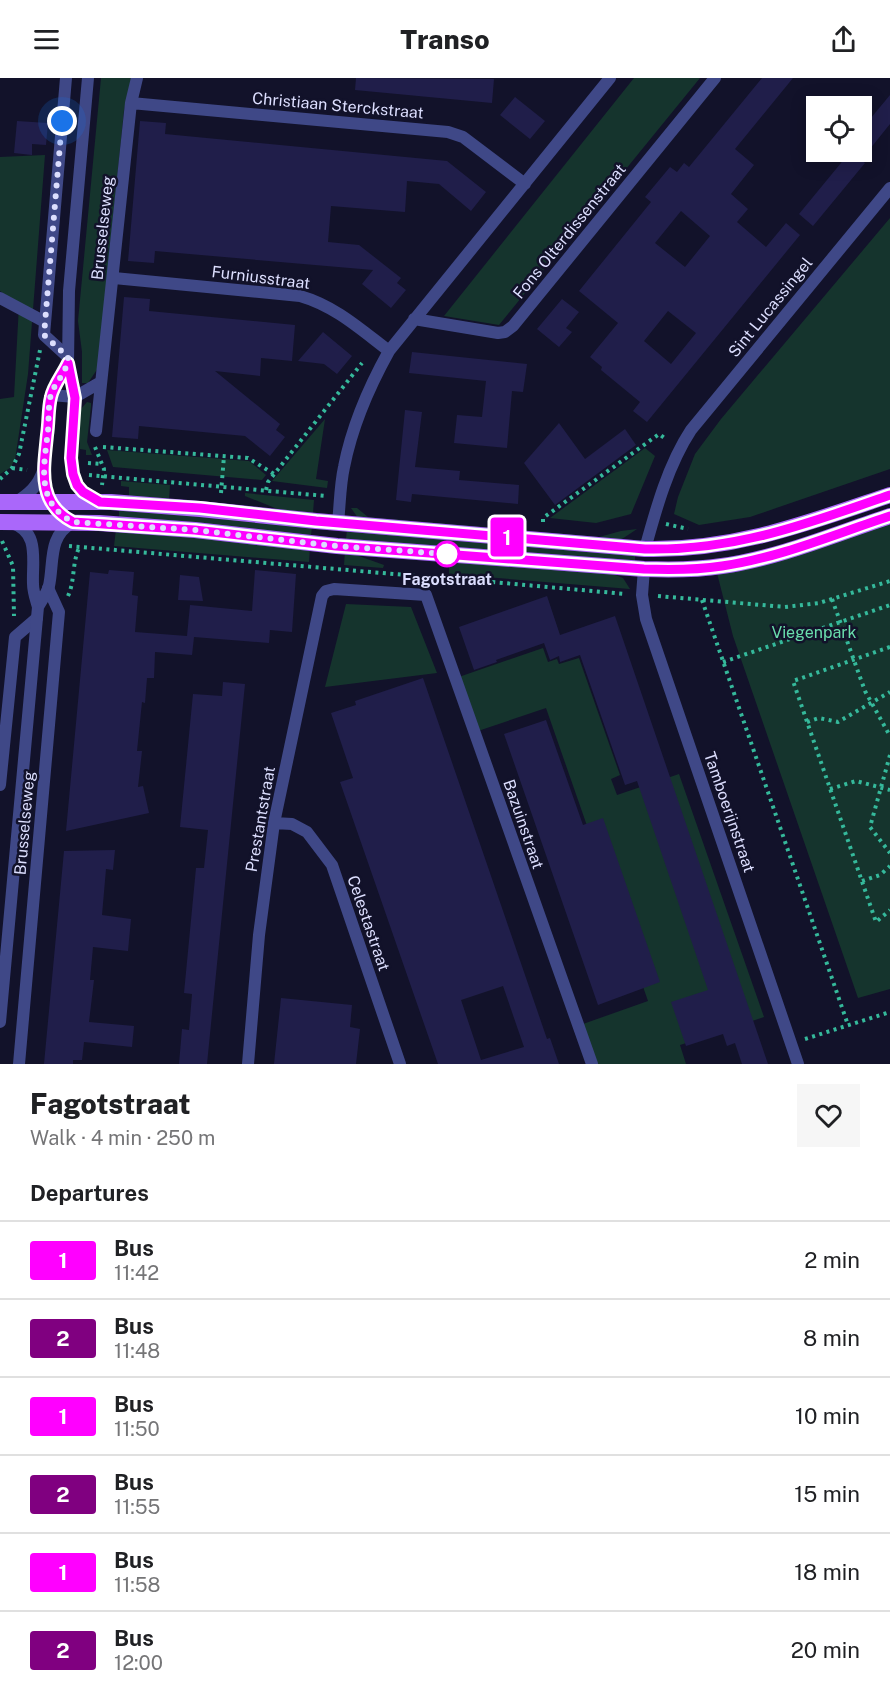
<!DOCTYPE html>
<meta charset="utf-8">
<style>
:root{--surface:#fff;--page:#f6f6f6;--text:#202124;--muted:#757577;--line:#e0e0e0}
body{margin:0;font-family:"Public Sans",sans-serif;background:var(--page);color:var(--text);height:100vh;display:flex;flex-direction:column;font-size:22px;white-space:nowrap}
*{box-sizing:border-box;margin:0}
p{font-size:20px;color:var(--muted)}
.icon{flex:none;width:33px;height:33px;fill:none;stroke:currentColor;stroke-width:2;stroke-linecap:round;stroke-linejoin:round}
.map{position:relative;height:986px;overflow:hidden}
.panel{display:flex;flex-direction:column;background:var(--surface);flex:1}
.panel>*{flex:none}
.badge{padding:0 12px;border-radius:4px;font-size:21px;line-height:39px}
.controls{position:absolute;left:806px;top:18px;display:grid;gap:12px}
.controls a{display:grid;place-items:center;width:66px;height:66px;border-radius:0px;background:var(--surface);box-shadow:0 3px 15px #0003;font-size:30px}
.you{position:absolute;width:30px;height:30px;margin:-15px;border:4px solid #fff;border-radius:50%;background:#1a73e8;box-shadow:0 0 0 9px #1a73e833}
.map>.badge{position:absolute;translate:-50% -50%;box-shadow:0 0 0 3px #fff}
h2{padding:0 30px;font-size:22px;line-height:54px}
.round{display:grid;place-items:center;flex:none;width:63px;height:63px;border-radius:0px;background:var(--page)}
.headline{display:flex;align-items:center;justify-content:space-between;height:102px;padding:0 30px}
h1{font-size:28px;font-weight:800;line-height:45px}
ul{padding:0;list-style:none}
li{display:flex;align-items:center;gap:18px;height:78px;padding:0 30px;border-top:2px solid var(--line)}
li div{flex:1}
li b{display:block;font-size:22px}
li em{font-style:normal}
li .badge{min-width:66px;font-weight:700;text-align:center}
header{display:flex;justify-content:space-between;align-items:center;height:78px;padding:0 30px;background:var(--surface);font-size:27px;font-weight:800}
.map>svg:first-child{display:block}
.green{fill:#15342d}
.building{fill:#201e4a;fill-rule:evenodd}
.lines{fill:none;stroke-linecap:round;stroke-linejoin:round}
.path{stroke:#35b99b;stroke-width:4;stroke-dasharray:3 4.5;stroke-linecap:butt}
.service{stroke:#3f4887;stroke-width:10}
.pedestrian{stroke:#3f4887;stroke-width:12}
.minor{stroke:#3f4887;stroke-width:12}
.tertiary{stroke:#3f4887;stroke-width:12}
.primary{stroke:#aa67fa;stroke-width:16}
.line-casing{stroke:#fff;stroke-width:14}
.line{stroke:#f0f;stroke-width:9}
.walk{stroke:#dcdefe;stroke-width:6;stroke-dasharray:0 10.8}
.stop-dot{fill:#fff;stroke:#f0f;stroke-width:3}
.labels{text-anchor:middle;stroke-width:5;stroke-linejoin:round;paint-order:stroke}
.street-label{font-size:16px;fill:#dcdefe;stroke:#12122a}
.stop-label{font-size:16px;font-weight:bold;fill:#dcdefe;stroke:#12122a}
.park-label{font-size:16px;fill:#69ddac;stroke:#12122a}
</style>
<header><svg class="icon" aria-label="menu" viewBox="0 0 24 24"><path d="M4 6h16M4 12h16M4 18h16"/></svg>Transo<svg class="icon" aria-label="share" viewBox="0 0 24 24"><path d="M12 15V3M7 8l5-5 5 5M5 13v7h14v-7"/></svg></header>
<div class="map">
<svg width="890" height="986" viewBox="0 0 890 986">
<rect width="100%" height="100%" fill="#12122a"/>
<path class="green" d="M 101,0 L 132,0 L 124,32 L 98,290 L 88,305 L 82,305 L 82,274 L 78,243 Z
M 634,0 L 700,0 L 499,247 L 444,238 Z
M 45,77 L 28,296 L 15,382 L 10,390 L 0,396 L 0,321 L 14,319 L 19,227 L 0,213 L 0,79 Z
M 890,140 L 890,391 L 750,439 L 699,447 L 674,436 L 678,419 L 695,376 L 721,341 Z
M 87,324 L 91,325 L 91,328 L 87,364 L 92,377 L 86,377 L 86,372 L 80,371 L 80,332 Z
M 325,341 L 316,401 L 328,403 L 327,410 L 272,403 Z
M 645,370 L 655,378 L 631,436 L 596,445 L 550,440 Z
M 107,372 L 249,383 L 266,397 L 262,402 L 113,389 Z
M 121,403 L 170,407 L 169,422 L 129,419 L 129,409 L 121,408 Z
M 245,415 L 314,422 L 313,435 L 285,434 L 245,418 Z
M 351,430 L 357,430 L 368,439 L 599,459 L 621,453 L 637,451 L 619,463 L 358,440 Z
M 119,431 L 312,449 L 311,457 L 119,439 Z
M 890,446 L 890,911 L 858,920 L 733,558 L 717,495 Z
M 116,451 L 310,469 L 309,484 L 114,468 Z
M 347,452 L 635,477 L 635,486 L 346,461 Z
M 345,473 L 384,487 L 383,490 L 344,487 Z
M 463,483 L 613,496 L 623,500 L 630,511 L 449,496 L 449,488 Z
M 346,526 L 411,529 L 437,595 L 325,609 Z
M 543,570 L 548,584 L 557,581 L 559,586 L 579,580 L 620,697 L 611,701 L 617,717 L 679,696 L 764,939 L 680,967 L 686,986 L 597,986 L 583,946 L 648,923 L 546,630 L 472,655 L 453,601 Z"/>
<path class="building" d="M 356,0 L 494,1 L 492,25 L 355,12 Z
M 762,0 L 793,0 L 735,71 L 754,87 L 731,116 L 748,131 L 737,144 L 766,169 L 786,145 L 800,157 L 647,344 L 633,333 L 640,324 L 601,292 L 602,289 L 590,279 L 618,245 L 579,213 L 651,124 L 645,119 L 670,89 L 677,94 L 684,85 L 689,89 ZM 681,133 L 710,158 L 685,189 L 655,165 ZM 668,233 L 696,255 L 671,286 L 644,263 Z
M 890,17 L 890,46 L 861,82 L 865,85 L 813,148 L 799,136 L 850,74 L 861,81 L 861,52 Z
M 515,19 L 545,43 L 530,61 L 500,37 Z
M 17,43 L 48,45 L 46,67 L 32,66 L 32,77 L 14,75 Z
M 140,43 L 166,45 L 165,56 L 447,83 L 486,114 L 471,133 L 439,106 L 407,103 L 405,134 L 331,128 L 328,164 L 359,167 L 401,200 L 397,205 L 406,212 L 391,230 L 362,206 L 373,192 L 155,173 L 154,185 L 128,183 Z
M 124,219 L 150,221 L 149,233 L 295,247 L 292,283 L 261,280 L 260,298 L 215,293 L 280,346 L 276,352 L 285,359 L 270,378 L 245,358 L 139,348 L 138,361 L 112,359 Z
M 562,221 L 579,234 L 566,250 L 572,254 L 559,269 L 537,251 Z
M 323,254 L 352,278 L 337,296 L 324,286 L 298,283 Z
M 412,274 L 527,286 L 523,314 L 512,313 L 507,370 L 454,365 L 457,337 L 482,339 L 486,303 L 409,295 Z
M 405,332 L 422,334 L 415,389 L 460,393 L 459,402 L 519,407 L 518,426 L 412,416 L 411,424 L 396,422 Z
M 559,345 L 585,381 L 625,351 L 636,367 L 555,427 L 524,385 Z
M 109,492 L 134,494 L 132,517 L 138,518 L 135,554 L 187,558 L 190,527 L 252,533 L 255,492 L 296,496 L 292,554 L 270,552 L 269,565 L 194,559 L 192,577 L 155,574 L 154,600 L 147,600 L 145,625 L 142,624 L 137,673 L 142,673 L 138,709 L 143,708 L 149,735 L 66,753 L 90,494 L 108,496 Z
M 180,497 L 199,499 L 203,523 L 178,522 Z
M 547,518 L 560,557 L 615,538 L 768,986 L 742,986 L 735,965 L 727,968 L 723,956 L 686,968 L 671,924 L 708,912 L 637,703 L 625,707 L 580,577 L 560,584 L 559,578 L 550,582 L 544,565 L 496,582 L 497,584 L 474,592 L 459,549 Z
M 423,600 L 547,961 L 550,960 L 559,986 L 438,986 L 340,704 L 353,700 L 331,635 L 356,627 L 355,623 ZM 503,908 L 524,969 L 481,982 L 461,922 Z
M 223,604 L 245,606 L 207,986 L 179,986 L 182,951 L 189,952 L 192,916 L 184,915 L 196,790 L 204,790 L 208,752 L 180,749 L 193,616 L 222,618 Z
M 546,642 L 583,747 L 603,740 L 660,904 L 598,927 L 504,656 Z
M 115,772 L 113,792 L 106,791 L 102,837 L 131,841 L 128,873 L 93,869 L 90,902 L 94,902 L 89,944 L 134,948 L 132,969 L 84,964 L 82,982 L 73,982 L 73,986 L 44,986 L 64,773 Z
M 281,920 L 352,927 L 350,949 L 360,951 L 356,986 L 274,986 Z"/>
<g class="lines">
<path class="path" d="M 95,369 L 104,391 L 102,407
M 103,369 L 248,380 L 274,396
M 88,385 L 102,386
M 12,390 L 27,392
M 89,397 L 326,418
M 0,401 L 12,390 L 19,376 L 40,272
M 266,412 L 268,404 L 362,285
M 221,415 L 224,378
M 543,444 L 543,440 L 659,356 L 667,362
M 666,446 L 688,451
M 2,463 L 13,488 L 14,538
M 69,468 L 417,498
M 425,498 L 626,516
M 68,518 C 75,503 72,485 79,470
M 658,518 L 785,529 L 819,525 L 890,503
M 832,521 L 865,613 L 890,658
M 702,522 L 848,947
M 890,569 L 793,603 L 876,844 L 890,832
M 723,584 L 890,527
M 807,644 L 819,640 L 838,644 L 890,614
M 890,677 L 870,749 L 890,775
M 830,711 L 856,703 L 890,712
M 862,803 L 880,797 L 890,788
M 805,961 L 890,934"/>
<path class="service" d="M 43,393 C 44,412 53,433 70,443"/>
<path class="pedestrian" d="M 0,220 L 45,244"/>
<path class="minor" d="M 66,0 L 44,257 L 68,279
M 131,25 L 448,54 L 463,59 L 525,106
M 114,200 L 300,218 C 335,228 360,251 389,273
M 414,241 L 498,255 L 505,254 L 513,248 L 715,0
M 51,317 L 75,319 L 101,304
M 96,353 L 131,25 L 137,0
M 338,445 C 340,426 340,407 344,389 C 352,348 369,309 389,273 L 610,0
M 645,471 C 656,431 668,387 691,352 L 890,110
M 644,491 L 642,517 L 646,541 L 798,986
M 0,707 L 15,559 L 37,540
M 274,745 L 292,746 L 307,754 L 332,787 L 400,986
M 19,986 L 59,534 L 48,510
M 248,986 L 259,857 L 274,745 L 322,518 L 326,513 L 334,511 L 426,517 L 592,986"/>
<path class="tertiary" d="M 88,0 L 69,213 L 68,285 L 75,319 L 71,379 L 73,396 L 77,407 L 83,414 L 98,423
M 16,424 C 29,416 38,408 43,393 L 51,317 L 68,285
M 12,445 C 40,454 32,482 33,506 C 33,514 36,522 38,529
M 0,944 L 38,529 C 42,522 47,515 49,508 C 54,485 48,458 72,445"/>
<path class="primary" d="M 0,424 L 111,424 L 200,431 L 316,443 L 645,471 C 735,473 807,445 890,417
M 0,444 L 99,445 L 195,452 L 337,468 L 644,491 C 670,492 696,492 722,488 C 779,480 835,456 890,438"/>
</g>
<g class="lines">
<defs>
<path id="line" d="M 890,417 C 807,446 735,473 645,471 L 316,443 L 200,430 L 100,424 L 83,414 L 77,407 L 73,396 L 71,380 L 75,320 L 68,285 C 63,296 53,308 51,319 C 48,331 49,344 47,357 C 44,390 36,425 73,444 L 195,452 L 336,468 L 644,491 C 670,492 696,492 722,488 C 779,480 835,456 890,438"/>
</defs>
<use href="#line" class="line-casing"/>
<use href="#line" class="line"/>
<path class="walk" d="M 62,43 L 44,257 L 68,279 C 68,293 56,303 51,316 C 48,327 49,342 48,353 C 44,388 35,425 73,444 L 195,452 L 336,468 L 447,476"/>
</g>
<circle class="stop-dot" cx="447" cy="476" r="12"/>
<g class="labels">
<g class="street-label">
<text transform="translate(338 27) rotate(5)" y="6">Christiaan Sterckstraat</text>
<text transform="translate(102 150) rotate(-84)" y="6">Brusselseweg</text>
<text transform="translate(569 153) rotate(-51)" y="6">Fons Olterdissenstraat</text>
<text transform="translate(261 199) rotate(7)" y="6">Furniusstraat</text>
<text transform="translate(770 229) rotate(-51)" y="6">Sint Lucassingel</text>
<text transform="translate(730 734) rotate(71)" y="6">Tamboerijnstraat</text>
<text transform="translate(260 741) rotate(-80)" y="6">Prestantstraat</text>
<text transform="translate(24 745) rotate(-85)" y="6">Brusselseweg</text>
<text transform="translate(524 746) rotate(71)" y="6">Bazuinstraat</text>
<text transform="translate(369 845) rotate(71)" y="6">Celestastraat</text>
</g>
<g class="stop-label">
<text x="447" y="507">Fagotstraat</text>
</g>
<g class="park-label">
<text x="814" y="560">Viegenpark</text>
</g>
</g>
</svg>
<div class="controls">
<a><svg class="icon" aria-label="locate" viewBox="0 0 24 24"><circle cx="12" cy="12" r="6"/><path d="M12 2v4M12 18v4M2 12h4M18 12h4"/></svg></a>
</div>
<div class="you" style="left:62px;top:43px"></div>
<b class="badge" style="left:507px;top:459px;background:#f0f;color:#fff">1</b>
</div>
<section class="panel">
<div class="headline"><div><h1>Fagotstraat</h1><p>Walk · 4 min · 250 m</p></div><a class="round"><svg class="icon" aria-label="heart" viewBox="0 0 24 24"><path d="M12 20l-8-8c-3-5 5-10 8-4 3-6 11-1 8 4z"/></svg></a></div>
<h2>Departures</h2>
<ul>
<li><span class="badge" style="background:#f0f;color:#fff">1</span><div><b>Bus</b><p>11:42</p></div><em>2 min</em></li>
<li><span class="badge" style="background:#800080;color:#fff">2</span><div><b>Bus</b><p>11:48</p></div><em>8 min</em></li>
<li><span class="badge" style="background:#f0f;color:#fff">1</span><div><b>Bus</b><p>11:50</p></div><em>10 min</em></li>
<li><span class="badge" style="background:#800080;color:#fff">2</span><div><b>Bus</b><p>11:55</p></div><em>15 min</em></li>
<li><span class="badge" style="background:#f0f;color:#fff">1</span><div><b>Bus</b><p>11:58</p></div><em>18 min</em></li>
<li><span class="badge" style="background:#800080;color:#fff">2</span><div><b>Bus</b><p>12:00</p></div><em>20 min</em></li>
</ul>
</section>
